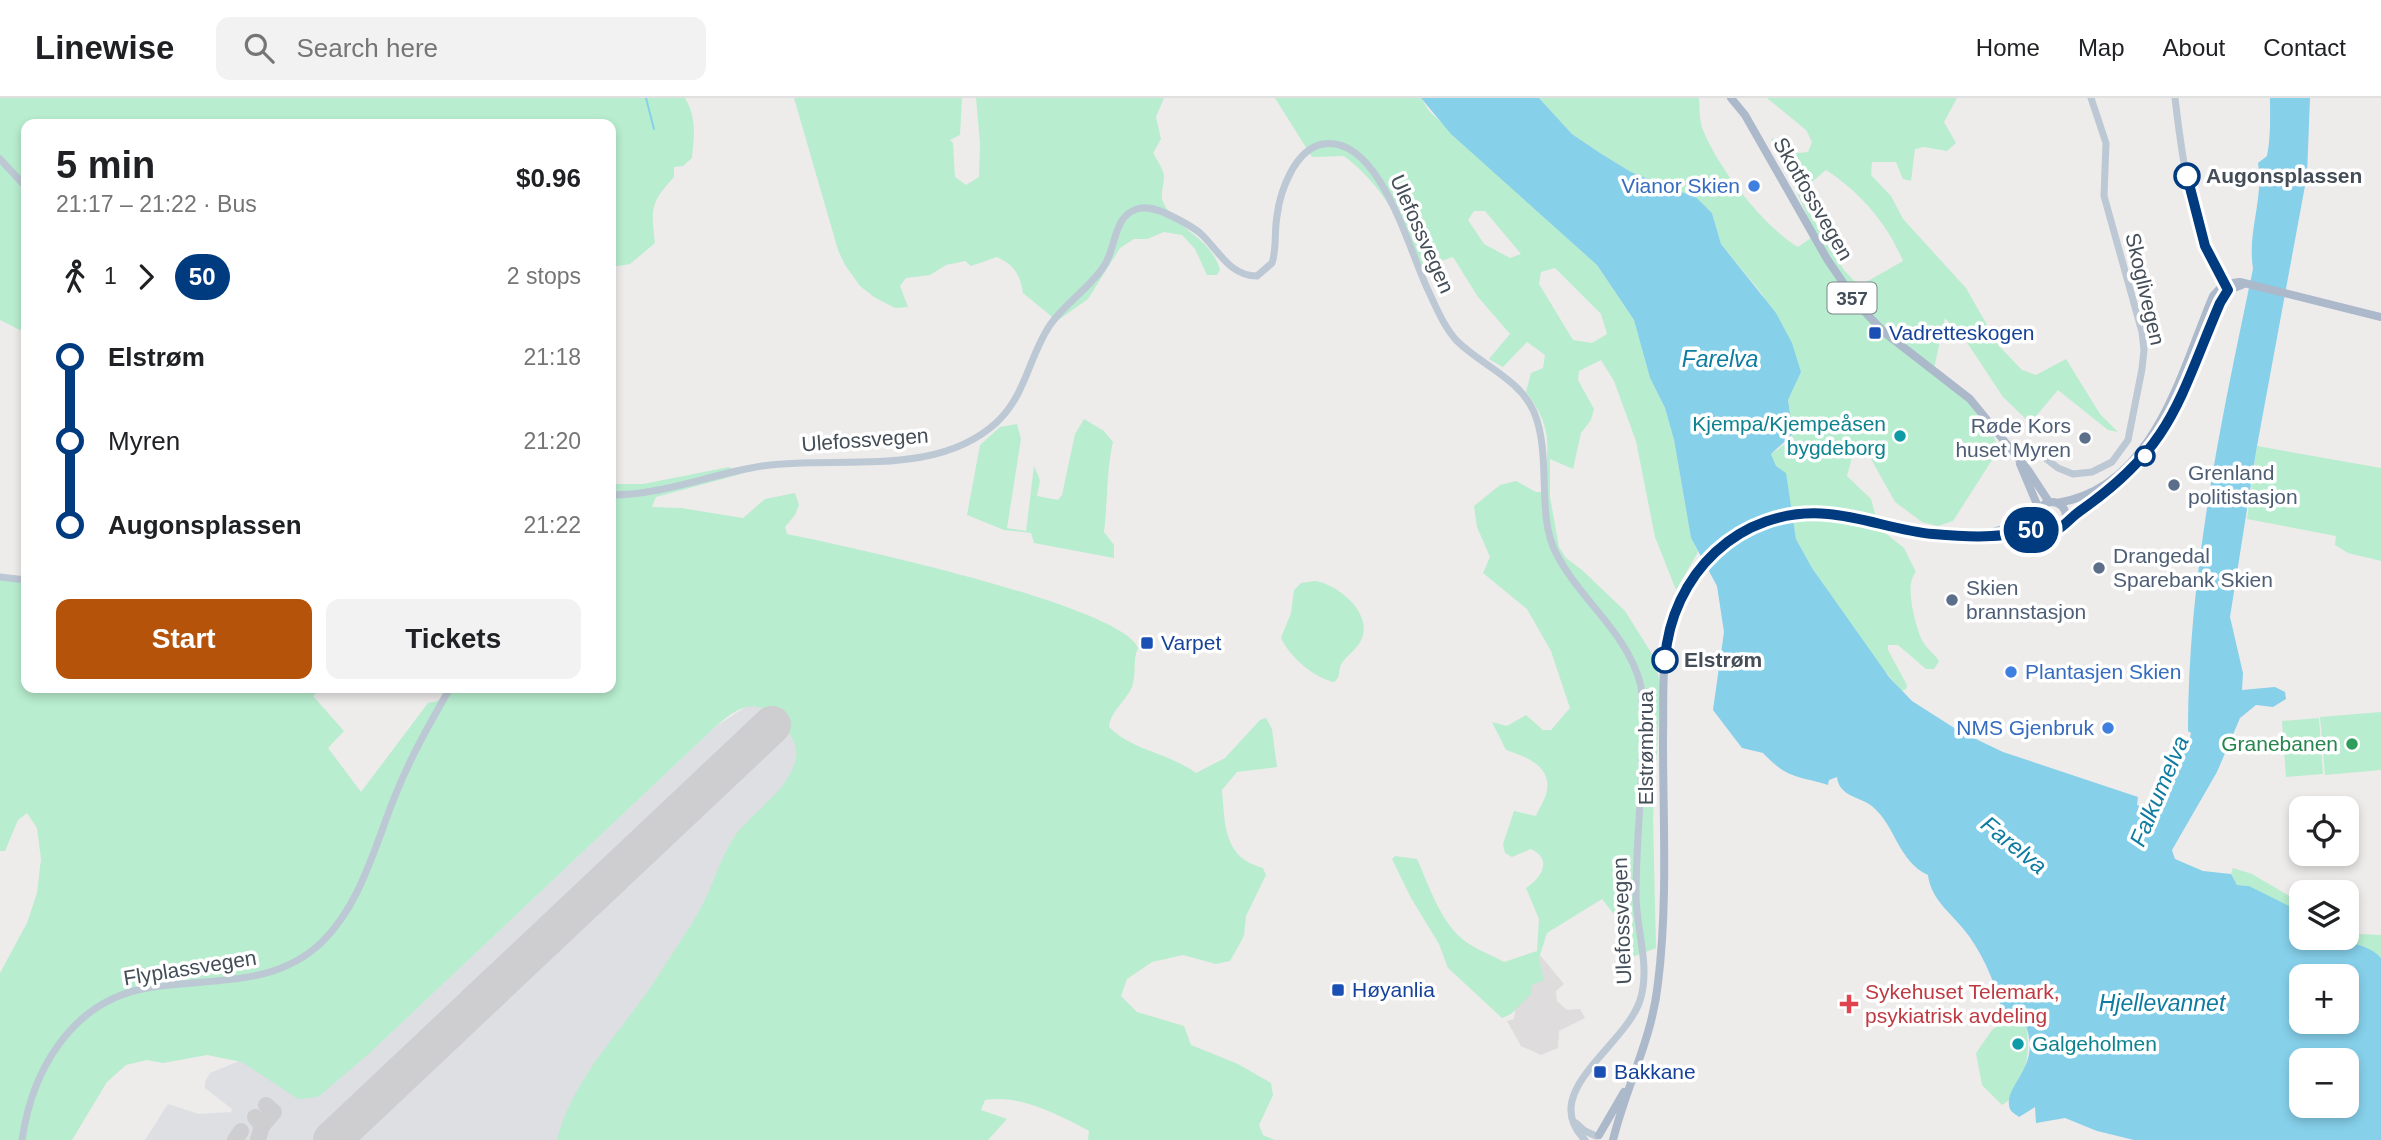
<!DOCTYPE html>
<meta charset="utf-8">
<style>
:root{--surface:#fff;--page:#f2f2f2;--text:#202124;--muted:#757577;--line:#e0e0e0;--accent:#b45309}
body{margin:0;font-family:Helvetica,sans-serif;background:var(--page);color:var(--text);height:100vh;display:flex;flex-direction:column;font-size:26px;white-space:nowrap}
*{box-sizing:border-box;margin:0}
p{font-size:23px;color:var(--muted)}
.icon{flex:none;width:38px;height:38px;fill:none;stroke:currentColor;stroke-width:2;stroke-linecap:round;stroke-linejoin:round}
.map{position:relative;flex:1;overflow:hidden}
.side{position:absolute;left:21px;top:21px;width:595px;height:574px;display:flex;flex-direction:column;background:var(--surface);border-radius:14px;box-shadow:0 4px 10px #0003}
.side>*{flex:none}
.badge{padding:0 14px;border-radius:23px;font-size:24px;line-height:46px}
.controls{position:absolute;left:2289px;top:698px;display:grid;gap:14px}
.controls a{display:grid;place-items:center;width:70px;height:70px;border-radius:14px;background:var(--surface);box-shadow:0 4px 10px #0003;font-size:35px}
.map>.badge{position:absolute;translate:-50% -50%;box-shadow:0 0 0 4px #fff}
.legs{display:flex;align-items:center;gap:10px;height:77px;padding:0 35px;font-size:23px}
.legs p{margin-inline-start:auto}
.overview{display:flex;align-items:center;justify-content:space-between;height:119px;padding:0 35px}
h1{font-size:38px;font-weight:600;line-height:52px}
.cta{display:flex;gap:14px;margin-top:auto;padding:14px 35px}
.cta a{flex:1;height:80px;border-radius:14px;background:var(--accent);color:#fff;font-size:28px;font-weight:600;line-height:80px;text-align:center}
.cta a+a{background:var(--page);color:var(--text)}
ul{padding:0 35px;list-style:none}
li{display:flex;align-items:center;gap:24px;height:84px;font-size:26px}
li i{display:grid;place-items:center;width:10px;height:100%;margin:0 9px;background:currentColor}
li i::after{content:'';width:18px;height:18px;margin:-9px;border:5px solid;border-radius:50%;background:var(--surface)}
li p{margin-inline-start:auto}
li:first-child i{background:linear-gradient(#0000 50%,currentColor 0)}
li:last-child i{background:linear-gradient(currentColor 50%,#0000 0)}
header{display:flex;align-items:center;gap:42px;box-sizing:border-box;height:98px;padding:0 35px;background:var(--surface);border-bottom:2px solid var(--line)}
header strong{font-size:33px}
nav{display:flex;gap:38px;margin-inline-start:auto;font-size:24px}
.search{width:490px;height:63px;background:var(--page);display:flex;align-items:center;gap:18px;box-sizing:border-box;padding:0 24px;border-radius:14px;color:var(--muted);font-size:26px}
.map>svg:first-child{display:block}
.education{fill:#dfdcdd}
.airport{fill:#dddfe3}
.green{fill:#b8edcf;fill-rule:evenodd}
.water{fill:#86d0ea;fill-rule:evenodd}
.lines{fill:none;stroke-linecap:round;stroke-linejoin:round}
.stream{stroke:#86d0ea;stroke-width:2}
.taxiway{stroke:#ceced0;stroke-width:16}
.runway{stroke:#ceced0;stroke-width:38}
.secondary{stroke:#bdc8d5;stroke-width:7}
.primary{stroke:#abb9cb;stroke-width:8}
.line-1-casing{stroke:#fff;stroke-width:16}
.line-1{stroke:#003b80;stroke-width:10}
.stop-1-dot{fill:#fff;stroke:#003b80;stroke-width:3.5}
.shop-dot{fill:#3f7fe0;stroke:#fff;stroke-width:2.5}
.transit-dot{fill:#1a4fb4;stroke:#fff;stroke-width:2.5}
.culture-dot{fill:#0f9aa8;stroke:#fff;stroke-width:2.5}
.service-dot{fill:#5c6f8a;stroke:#fff;stroke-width:2.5}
.leisure-dot{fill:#2e9e5b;stroke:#fff;stroke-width:2.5}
.health-dot{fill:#e0444e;stroke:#fff;stroke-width:2.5}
.labels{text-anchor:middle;stroke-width:7;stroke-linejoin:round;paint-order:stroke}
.shield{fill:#fff;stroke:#7c838a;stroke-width:2}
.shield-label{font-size:19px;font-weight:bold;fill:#444e58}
.stop-label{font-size:21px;font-weight:bold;fill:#444e58;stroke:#fff;text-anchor:start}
.shop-label{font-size:21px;fill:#366cbe;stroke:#fff;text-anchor:end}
.street-label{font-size:21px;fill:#444e58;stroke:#fff}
.transit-label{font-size:21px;fill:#164399;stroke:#fff;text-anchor:start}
.culture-label{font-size:21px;fill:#0d838f;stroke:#fff;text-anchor:end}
.service-label{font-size:21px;fill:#4e5e75;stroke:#fff;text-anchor:start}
.leisure-label{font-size:21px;fill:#27864d;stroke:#fff;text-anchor:end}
.health-label{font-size:21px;fill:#be3a42;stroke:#fff;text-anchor:start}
.water-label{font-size:23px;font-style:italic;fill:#0e7ca1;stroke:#fff}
</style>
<header>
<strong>Linewise</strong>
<div class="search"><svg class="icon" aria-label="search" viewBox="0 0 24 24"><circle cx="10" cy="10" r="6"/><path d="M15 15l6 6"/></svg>Search here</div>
<nav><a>Home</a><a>Map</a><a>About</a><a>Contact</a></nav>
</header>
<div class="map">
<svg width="2381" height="1042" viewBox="0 0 2381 1042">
<rect width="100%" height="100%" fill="#eeebeb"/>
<path class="education" d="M 1540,857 L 1564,886 L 1556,893 L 1557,903 L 1567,912 L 1580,911 L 1585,920 L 1559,933 L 1558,950 L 1541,957 L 1521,948 L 1507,923 L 1514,921 L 1516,904 Z"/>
<path class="airport" d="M 778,594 L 814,659 L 576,1042 L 145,1042 L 168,1006 L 199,1016 L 231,1014 L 232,1011 L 205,990 L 205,984 L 210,975 L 259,955 L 372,953 L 715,629 L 753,604 Z"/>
<path class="green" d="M 0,0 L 685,0 C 697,20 694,37 692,60 L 683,68 L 674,69 L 674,79 C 650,105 651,111 655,145 L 630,166 L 611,169 L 611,26 L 26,26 L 26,235 L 0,222 Z
M 794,0 L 962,0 L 960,37 L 950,42 L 953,45 L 955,79 L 966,87 L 979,79 L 980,45 L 976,0 L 1164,0 L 1156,19 L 1161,41 L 1153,55 C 1157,62 1164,72 1164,79 C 1164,89 1159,96 1164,106 C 1177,132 1211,139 1220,172 L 1217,177 L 1207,177 L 1195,151 L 1182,137 L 1164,134 L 1147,141 L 1134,141 L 1120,150 L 1088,201 L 1057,223 L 1023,195 C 1020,176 1014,167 997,159 L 971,168 L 965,163 L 946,167 L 930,177 L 906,180 L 900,188 L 908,209 L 895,210 L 874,199 L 860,188 L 845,167 L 838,152 Z
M 1275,0 L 1421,0 L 1429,13 L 1597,167 L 1634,222 L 1650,280 L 1665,310 L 1674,342 L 1691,440 L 1698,454 L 1676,492 L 1655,439 L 1636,343 L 1614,283 L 1601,262 L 1579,273 L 1578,282 L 1594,311 L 1591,322 L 1581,335 L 1573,371 L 1550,361 L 1550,399 L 1559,449 L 1566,460 L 1582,472 L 1625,513 L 1652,556 L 1661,587 L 1653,719 L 1656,850 L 1630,860 L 1620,858 L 1617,820 L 1602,801 L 1547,835 L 1539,860 L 1544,882 L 1532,887 L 1531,896 L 1511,916 L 1502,920 L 1448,870 L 1439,846 L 1411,800 L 1392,761 L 1395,758 L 1417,761 C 1428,785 1439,820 1460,839 C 1472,850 1490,856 1504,864 L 1537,853 L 1539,821 L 1526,790 C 1540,781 1554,762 1531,751 L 1512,759 L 1505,755 L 1503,746 L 1514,713 L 1536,718 C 1539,710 1546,701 1547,692 C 1551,667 1524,658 1506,652 L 1492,624 L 1507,628 L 1526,617 L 1543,632 L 1551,632 L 1570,610 L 1551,553 L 1527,511 L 1483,475 L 1490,459 L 1477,429 L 1474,408 L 1500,387 L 1516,383 L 1536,394 L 1542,394 C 1549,352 1554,330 1526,294 L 1531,275 L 1543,270 L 1545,257 L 1527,244 L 1503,269 L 1489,261 L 1510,236 L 1478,199 L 1453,159 L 1421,170 C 1405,128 1380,85 1344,58 L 1312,59 ZM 1474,113 L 1485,113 L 1521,156 L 1510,160 L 1484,146 L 1468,122 ZM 1555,170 L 1601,216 L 1607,236 L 1592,245 L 1573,242 L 1539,186 L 1541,174 Z
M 1539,0 L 1699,0 C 1700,10 1699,23 1703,32 C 1718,70 1764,129 1798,149 L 1815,137 L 1783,61 L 1771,41 L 1776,40 L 1798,55 L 1808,54 L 1812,44 L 1806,32 L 1767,0 L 1957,0 L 1944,24 L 1956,45 L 1947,53 L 1924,49 L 1915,51 L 1911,83 L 1903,81 L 1896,64 L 1872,64 L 1871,77 L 1891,98 L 1903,121 L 1966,190 L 1999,248 L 2022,272 L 2036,277 L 2066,261 L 2100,316 L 2118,334 L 2108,332 L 2058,292 L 2036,318 L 2027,322 L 2003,299 L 1966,243 L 1945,220 L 1933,275 C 1955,292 1992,319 1997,349 L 1994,359 L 1953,423 L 1938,428 L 1922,424 L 1895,404 L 1871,361 L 1853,356 L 1847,378 L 1871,401 L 1879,430 L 1904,450 L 1916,474 C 1904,486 1915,525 1921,540 C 1925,550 1934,555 1939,563 L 1934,571 L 1926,571 L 1898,547 L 1888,547 L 1888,552 L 1907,587 L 1906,591 L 1902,593 L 1877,564 L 1812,470 L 1796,441 L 1791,409 L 1771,356 L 1788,344 L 1793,336 L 1788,302 L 1801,274 L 1762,196 L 1721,146 L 1712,115 L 1697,100 L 1631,74 L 1600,55 L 1572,36 ZM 1826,72 C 1860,94 1887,125 1903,163 L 1859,188 L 1844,172 L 1803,104 L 1811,93 L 1808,87 Z
M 1084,321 L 1104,333 L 1113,344 C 1106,374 1108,403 1104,434 L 1114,447 L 1114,460 L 1034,445 L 1031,435 L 1004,432 L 967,417 L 980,347 L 1000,329 L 1017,326 L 1021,341 L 1007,430 L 1026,433 L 1034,368 L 1040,382 L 1037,398 L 1058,402 L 1062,397 L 1075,336 Z
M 2257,348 L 2381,370 L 2381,463 L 2348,455 L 2335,447 L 2336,438 L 2247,421 Z
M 729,369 L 741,376 L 656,399 L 652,409 L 681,410 L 743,420 L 765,401 L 795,395 L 799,407 L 795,417 L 785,429 L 787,436 C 842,447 1121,507 1138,550 C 1132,563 1137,575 1132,589 C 1126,603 1110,614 1109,629 C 1133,653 1167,654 1196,675 L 1225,660 L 1260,622 L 1266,620 L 1272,631 L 1277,669 L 1237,674 L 1222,692 C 1225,728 1224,760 1263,770 L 1266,777 L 1246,818 L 1244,838 L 1230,863 L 1216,866 L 1183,857 L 1152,864 L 1127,881 L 1121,898 L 1137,914 L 1184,928 L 1191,947 L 1238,966 L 1271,985 L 1273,997 L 1259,1027 L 1263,1037 L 1275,1042 L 1088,1042 L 1089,1033 C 1059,1017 1019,996 985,1002 L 981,1012 L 1007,1021 L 988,1042 L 557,1042 C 574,976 625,931 660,875 C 676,849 697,821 709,793 C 718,772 724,753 737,735 C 756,711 789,692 796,660 C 800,642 779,617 762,610 C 744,603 728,618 715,629 L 372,953 L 318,999 L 298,1001 L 242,964 L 207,957 L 163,965 L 147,962 L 126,967 L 107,984 L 72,1042 L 0,1042 L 0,875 L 27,825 L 37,795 L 41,761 L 37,730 L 27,715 L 18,722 L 5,753 L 0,753 L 0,477 L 26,480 L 26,590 L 321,590 L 313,598 L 344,633 L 328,650 L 361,694 L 428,605 L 438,603 L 452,590 L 611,590 L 611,386 L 643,386 Z
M 1315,483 C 1337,486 1372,514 1362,540 C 1358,551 1348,556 1342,565 C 1337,573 1342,578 1334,584 C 1313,579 1290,559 1281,540 L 1291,515 L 1294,492 L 1301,485 Z
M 2381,614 L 2381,672 L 2325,677 L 2320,619 Z
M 2319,620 L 2323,676 L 2286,679 L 2282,623 Z
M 2233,770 L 2252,776 L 2301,805 L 2301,817 L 2249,788 L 2237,787 L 2231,776 Z
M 2347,830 L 2359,836 L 2381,837 L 2381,860 C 2369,846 2349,852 2335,840 L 2347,840 Z
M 2007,921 L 2024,924 C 2034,947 2024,996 2002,1007 L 1982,987 L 1976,955 L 1992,932 Z"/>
<path class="water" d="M 1421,0 L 1539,0 L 1572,36 L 1600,55 L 1631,74 L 1697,100 L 1712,115 L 1721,146 L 1776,215 L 1792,245 L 1801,274 L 1788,302 L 1793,336 L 1771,356 L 1776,368 L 1786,375 L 1796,441 L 1812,470 L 1889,579 L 1912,603 L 1959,633 L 2003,654 L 2138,699 L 2137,707 L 2152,712 L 2155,704 L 2158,704 L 2169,665 L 2177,665 L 2181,648 L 2188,648 L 2191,635 L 2188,633 C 2188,477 2221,323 2253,171 C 2247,133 2264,102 2258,65 L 2267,58 C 2271,38 2270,20 2270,0 L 2310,0 L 2307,77 L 2257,348 L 2230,519 L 2243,575 L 2242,592 L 2275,589 L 2285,594 L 2286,601 L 2273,609 L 2256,607 L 2240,620 L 2217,674 L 2172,752 L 2175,761 L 2203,773 L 2231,776 L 2237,787 L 2249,788 L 2295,811 L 2301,817 L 2301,840 C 2324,840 2366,842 2381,860 L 2381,1042 L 2134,1042 L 2097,1033 L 2065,1020 L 2036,1025 L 2035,1009 L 2019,1019 C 2015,1016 2009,1013 2009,1007 C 2006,985 2044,966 2024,924 L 2003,917 C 1997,890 1986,862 1969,838 C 1954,817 1931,803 1928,777 C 1898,763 1896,729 1873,709 C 1860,698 1839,699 1837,679 L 1829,682 L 1828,687 C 1794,677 1788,681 1763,655 L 1742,650 L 1713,612 L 1724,534 L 1717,488 L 1691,440 L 1674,342 L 1665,310 L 1650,280 L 1634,222 L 1597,167 L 1451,36 ZM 2301,878 L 2347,878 L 2347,924 L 2301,924 ZM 2301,962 L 2347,962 L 2347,1008 L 2301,1008 Z"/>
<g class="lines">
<path class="stream" d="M 646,0 L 654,31"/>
<path class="taxiway" d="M 730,666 L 743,663 L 767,640 L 766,629 L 760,627 L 754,629 L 749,648
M 255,1019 L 262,1028 L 258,1042
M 262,1028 L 274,1014 L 266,1007
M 235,1042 L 241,1033
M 345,1042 L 355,1020"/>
<path class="runway" d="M 332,1042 L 772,627"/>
<path class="secondary" d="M 2175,0 C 2182,60 2192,138 2226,189
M 0,61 L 26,89
M 2017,360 L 2035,352 L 2058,370 L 2073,376 L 2092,374 L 2112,364 L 2128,342 L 2142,271 L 2144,252 L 2142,234 L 2104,98 L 2106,45 L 2091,0
M 611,397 C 663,397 711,376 762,368 C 837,357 936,381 997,324 C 1026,297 1029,258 1050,227 C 1066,204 1090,190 1104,168 C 1116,151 1113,118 1137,111 C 1146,108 1155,111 1163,114 C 1176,120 1189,126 1200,135 C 1218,151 1229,178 1257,178 L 1272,165 C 1277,150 1274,134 1277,118 C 1280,93 1295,51 1323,46 C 1380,37 1409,153 1428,192 C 1436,209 1444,229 1457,243 C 1481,267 1520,281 1534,314 C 1552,357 1536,417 1556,455 C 1581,504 1627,533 1641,588 C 1647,657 1636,728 1636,797 C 1636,831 1650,865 1641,899 C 1629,947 1536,993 1585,1042
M 0,479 L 26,482
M 1576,1025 L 1585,1033 L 1596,1038
M 22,1042 C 32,972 72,903 147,890 C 209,879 273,891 322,844 C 361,806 375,747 395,698 C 410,660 430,625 450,590"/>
<path class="primary" d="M 1731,0 L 1745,17 L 1827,161 L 1859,208 L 1885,235 L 1970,301 L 2028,372 L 2049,404
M 2020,366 L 2039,411
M2038 418a14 14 0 1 1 28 0a14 14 0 1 1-28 0Z
M 2057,405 C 2155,390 2181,273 2213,198 L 2224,186 L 2240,184 L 2381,219
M 2065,424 C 2087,405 2113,392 2133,371 C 2181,323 2195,259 2222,199 L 2228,192 L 2242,187
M 1996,433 L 2026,426 L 2037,418
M 1599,1037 L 1624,994
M 1613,1042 C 1626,988 1652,942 1658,885 C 1668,805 1663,722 1663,642 C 1664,598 1660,552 1675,511 C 1692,464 1734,429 1783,418 C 1833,407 1879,430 1928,436 C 1951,439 1979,440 2002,437 C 2016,436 2029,431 2044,430"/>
</g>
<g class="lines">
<defs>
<path id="line-1" d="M 1665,562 C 1671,477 1739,408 1828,416 C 1864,419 1897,433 1933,436 C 1955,438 1981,440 2003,437 C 2015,436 2027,431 2040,431 C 2045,430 2049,433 2055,433 C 2065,428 2071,419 2080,413 C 2173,348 2178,303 2220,205 L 2228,192 L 2205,148 L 2187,78"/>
</defs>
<use href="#line-1" class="line-1-casing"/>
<use href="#line-1" class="line-1"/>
</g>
<g class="stop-1-dot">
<circle cx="2187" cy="78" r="12"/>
<circle cx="2145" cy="358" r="9"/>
<circle cx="1665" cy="562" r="12"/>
</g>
<g class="shop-dot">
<circle cx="1754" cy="88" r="7"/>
<circle cx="2011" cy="574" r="7"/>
<circle cx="2108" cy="630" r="7"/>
</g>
<g class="transit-dot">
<rect x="1868" y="228" width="14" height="14" rx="3.5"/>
<rect x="1140" y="538" width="14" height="14" rx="3.5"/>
<rect x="1331" y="885" width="14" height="14" rx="3.5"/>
<rect x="1593" y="967" width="14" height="14" rx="3.5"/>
</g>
<g class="culture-dot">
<circle cx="1900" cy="338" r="7"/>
<circle cx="2018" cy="946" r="7"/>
</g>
<g class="service-dot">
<circle cx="2085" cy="340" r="7"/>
<circle cx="2174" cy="387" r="7"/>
<circle cx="2099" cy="470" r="7"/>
<circle cx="1952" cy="502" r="7"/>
</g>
<circle class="leisure-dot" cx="2352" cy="646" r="7"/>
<path class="health-dot" d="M1845.5 895.5h7v7h7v7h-7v7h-7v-7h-7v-7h7z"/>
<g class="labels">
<rect class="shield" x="1827.5" y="184.5" width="49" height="31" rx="5"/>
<g class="shield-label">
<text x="1852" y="207">357</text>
</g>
<g class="stop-label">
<text x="2206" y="85">Augonsplassen</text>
<text x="1684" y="569">Elstrøm</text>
</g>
<g class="shop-label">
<text x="1740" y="95">Vianor Skien</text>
<text x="2025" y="581" text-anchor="start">Plantasjen Skien</text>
<text x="2094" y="637">NMS Gjenbruk</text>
</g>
<g class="street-label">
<text transform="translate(1813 101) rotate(60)" y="7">Skotfossvegen</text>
<text transform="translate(1422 136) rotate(66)" y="7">Ulefossvegen</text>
<text transform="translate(2145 191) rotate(77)" y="7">Skoglivegen</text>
<text transform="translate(865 342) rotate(-4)" y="7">Ulefossvegen</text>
<text transform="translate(1646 650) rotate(-90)" y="7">Elstrømbrua</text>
<text transform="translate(1622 823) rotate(-92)" y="7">Ulefossvegen</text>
<text transform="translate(190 870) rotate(-9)" y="7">Flyplassvegen</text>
</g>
<g class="transit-label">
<text x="1889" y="242">Vadretteskogen</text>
<text x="1161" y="552">Varpet</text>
<text x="1352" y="899">Høyanlia</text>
<text x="1614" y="981">Bakkane</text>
</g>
<g class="culture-label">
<text x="1886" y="333">Kjempa/Kjempeåsen<tspan x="1886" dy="24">bygdeborg</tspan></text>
<text x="2032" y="953" text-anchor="start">Galgeholmen</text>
</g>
<g class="service-label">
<text x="2071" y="335" text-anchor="end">Røde Kors<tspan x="2071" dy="24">huset Myren</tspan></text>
<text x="2188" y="382">Grenland<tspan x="2188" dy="24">politistasjon</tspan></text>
<text x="2113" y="465">Drangedal<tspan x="2113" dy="24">Sparebank Skien</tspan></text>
<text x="1966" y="497">Skien<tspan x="1966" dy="24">brannstasjon</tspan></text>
</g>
<g class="leisure-label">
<text x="2338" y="653">Granebanen</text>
</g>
<g class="health-label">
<text x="1865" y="901">Sykehuset Telemark,<tspan x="1865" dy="24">psykiatrisk avdeling</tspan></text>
</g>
<g class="water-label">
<text x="1720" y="269">Farelva</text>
<text transform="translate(2159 693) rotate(-67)" y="8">Falkumelva</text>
<text transform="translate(2014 747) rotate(39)" y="8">Farelva</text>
<text x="2162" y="913">Hjellevannet</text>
</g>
</g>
</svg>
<div class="controls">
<a><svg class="icon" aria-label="locate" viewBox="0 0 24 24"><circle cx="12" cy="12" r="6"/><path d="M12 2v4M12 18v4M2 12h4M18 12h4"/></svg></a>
<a><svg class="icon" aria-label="layers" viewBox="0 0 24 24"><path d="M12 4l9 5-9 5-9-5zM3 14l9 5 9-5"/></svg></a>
<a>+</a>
<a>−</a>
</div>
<b class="badge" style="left:2031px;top:432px;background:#003b80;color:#fff">50</b>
<section class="side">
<div class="overview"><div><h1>5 min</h1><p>21:17 – 21:22 · Bus</p></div><b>$0.96</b></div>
<div class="legs"><svg class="icon" aria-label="walk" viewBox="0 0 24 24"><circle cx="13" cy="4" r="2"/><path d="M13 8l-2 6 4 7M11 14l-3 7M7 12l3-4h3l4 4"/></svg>1<svg class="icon" aria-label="forward" viewBox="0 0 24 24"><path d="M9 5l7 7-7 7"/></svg><b class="badge" style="background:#003b80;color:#fff">50</b><p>2 stops</p></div>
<ul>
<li><i style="color:#003b80"></i><b>Elstrøm</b><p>21:18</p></li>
<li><i style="color:#003b80"></i><span>Myren</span><p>21:20</p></li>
<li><i style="color:#003b80"></i><b>Augonsplassen</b><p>21:22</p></li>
</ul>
<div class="cta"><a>Start</a><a>Tickets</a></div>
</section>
</div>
